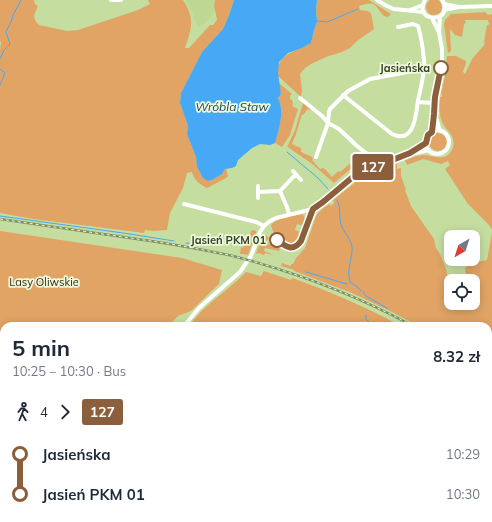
<!DOCTYPE html>
<meta charset="utf-8">
<style>
:root{--surface:#fff;--page:#f6f6f7;--text:#1f2937;--muted:#747a83}
body{margin:0;font-family:Mulish,sans-serif;background:var(--page);color:var(--text);height:100vh;display:flex;flex-direction:column;font-size:15px;white-space:nowrap}
*{box-sizing:border-box;margin:0}
p{font-size:13px;color:var(--muted)}
.icon{flex:none;width:22px;height:22px;fill:none;stroke:currentColor;stroke-width:2;stroke-linecap:round;stroke-linejoin:round}
.map{position:relative;flex:1;overflow:hidden}
.drawer{position:absolute;left:0px;top:322px;width:492px;height:200px;display:flex;flex-direction:column;background:var(--surface);border-radius:12px 12px 0 0;box-shadow:0 2px 10px #0003}
.drawer>*{flex:none}
.badge{padding:0 8px;border-radius:3px;font-size:14px;line-height:26px}
.needle{width:26px;rotate:219deg}
.fabs{position:absolute;left:444px;top:230px;display:grid;gap:8px}
.fabs a{display:grid;place-items:center;width:36px;height:36px;border-radius:8px;background:var(--surface);box-shadow:0 2px 10px #0003;font-size:20px}
.map>.badge{position:absolute;translate:-50% -50%;box-shadow:0 0 0 2px #fff}
.legs{display:flex;align-items:center;gap:6px;height:44px;padding:0 12px;font-size:13px}
.legs p{margin-inline-start:auto}
.head{display:flex;align-items:center;justify-content:space-between;height:68px;padding:0 12px}
h1{font-size:22px;font-weight:700;line-height:30px}
ul{padding:0 12px;list-style:none}
li{display:flex;align-items:center;gap:14px;height:40px;font-size:15px}
li i{display:grid;place-items:center;width:6px;height:100%;margin:0 5px;background:currentColor}
li i::after{content:'';width:10px;height:10px;margin:-5px;border:3px solid;border-radius:50%;background:var(--surface)}
li p{margin-inline-start:auto}
li:first-child i{background:linear-gradient(#0000 50%,currentColor 0)}
li:last-child i{background:linear-gradient(currentColor 50%,#0000 0)}
.map>svg:first-child{display:block}
.built{fill:#bcd892}
.green{fill:#e1a465}
.water{fill:#47a8f5}
.lines{fill:none;stroke-linecap:round;stroke-linejoin:round}
.stream{stroke:#47a8f5;stroke-width:1}
.minor{stroke:#fff;stroke-width:4}
.rail-casing{stroke:#7e8f63;stroke-width:2.5}
.rail{stroke:#edfadb;stroke-width:1;stroke-dasharray:3;stroke-linecap:butt}
.line-1-casing{stroke:#fff;stroke-width:9}
.line-1{stroke:#8b5e3c;stroke-width:6}
.stop-1-dot{fill:#fff;stroke:#8b5e3c;stroke-width:2}
.labels{text-anchor:middle;stroke-width:3.5;stroke-linejoin:round;paint-order:stroke}
.stop-label{font-size:11px;font-weight:bold;fill:#353f25;stroke:#edfadb;text-anchor:end}
.park-label{font-size:11px;fill:#372718;stroke:#edfadb}
.water-label{font-size:12px;font-style:italic;fill:#1c4262;stroke:#edfadb}
</style>
<div class="map">
<svg width="492" height="522" viewBox="0 0 492 522">
<rect width="100%" height="100%" fill="#c5dea0"/>
<path class="built" d="M 185,0 L 215,0 L 213,14 L 204,24 L 198,27 L 191,10 Z"/>
<path class="green" d="M426 7a8 8 0 1 1 16 0a8 8 0 1 1-16 0Z
M 0,0 L 34,0 L 35,4 L 38,6 L 34,15 L 35,20 L 39,25 L 67,31 L 78,30 L 138,10 L 150,4 L 148,0 L 183,0 C 195,18 192,28 185,48 L 189,48 L 210,25 L 213,25 L 217,20 L 214,6 L 215,0 L 234,0 L 229,15 L 223,29 L 202,52 L 181,93 L 180,103 L 188,126 L 187,134 L 196,157 L 197,167 L 203,178 L 208,181 L 212,180 L 222,174 L 225,169 L 226,168 L 228,176 L 226,178 L 207,188 C 200,185 194,180 192,172 L 187,173 L 183,188 L 170,213 L 167,230 L 154,231 L 145,230 L 144,233 L 33,219 L 0,213 L 0,50 L 1,42 L 0,41 Z
M 317,0 L 369,0 L 391,14 L 388,17 L 384,16 C 374,5 376,0 359,6 L 360,10 L 368,11 L 371,13 L 374,29 L 357,41 L 350,48 L 342,52 L 326,57 L 311,64 L 305,68 L 300,74 L 302,90 L 301,97 L 278,76 C 275,54 296,52 311,43 L 314,30 L 317,22 L 316,10 Z
M 485,12 L 488,15 L 492,14 L 492,230 L 489,225 L 468,204 L 445,169 L 450,165 L 448,161 L 441,164 L 423,159 L 407,165 L 405,160 C 411,158 418,155 424,155 C 434,156 448,163 453,147 C 456,135 446,131 442,122 C 439,115 439,105 440,97 L 442,97 L 442,94 L 441,94 L 446,71 L 447,56 L 456,56 L 466,61 L 466,63 L 463,72 L 465,74 L 472,59 L 485,44 L 484,42 L 487,25 L 489,25 L 489,22 L 488,22 L 488,20 L 465,20 L 466,23 L 464,24 L 462,37 L 455,35 L 450,29 L 451,51 L 448,53 L 444,24 L 445,20 L 451,14 Z
M 279,83 L 292,94 L 290,96 L 290,99 L 292,100 L 293,104 L 292,106 L 298,109 L 290,135 L 282,147 L 275,143 C 279,129 285,112 278,98 L 281,94 Z
M 303,103 L 311,109 L 309,110 L 308,109 L 303,115 L 302,114 L 296,134 L 292,144 L 301,148 L 301,152 L 312,157 L 313,159 L 312,160 L 320,169 L 323,168 L 325,169 L 332,177 L 337,172 L 338,172 L 339,171 L 340,172 L 360,155 L 365,155 L 370,160 L 353,167 L 334,183 L 311,163 L 289,148 L 287,146 L 288,145 L 295,130 Z
M429 142a9 9 0 1 1 18 0a9 9 0 1 1-18 0Z
M 397,163 L 397,169 L 401,168 L 401,176 L 406,190 L 405,190 L 411,206 L 434,239 L 436,248 L 440,254 L 446,269 L 448,278 L 451,281 L 451,303 L 473,303 L 473,281 L 461,281 L 463,280 L 466,275 L 465,268 L 472,263 L 487,260 L 492,232 L 492,356 L 488,353 L 488,326 L 418,326 L 392,312 L 352,293 L 294,271 L 294,270 L 281,266 L 282,263 L 291,266 L 291,264 L 293,264 L 296,258 L 305,248 L 316,216 C 319,211 324,207 329,204 L 331,206 L 334,203 L 333,200 L 357,181 L 370,174 L 372,179 L 374,178 L 372,173 Z
M 302,214 C 307,218 304,221 303,226 L 297,224 L 295,230 L 300,232 C 299,236 300,238 297,241 C 288,252 272,234 271,225 C 278,217 292,216 302,214 Z
M 253,230 L 256,231 L 256,233 L 248,255 L 243,254 L 240,254 L 241,247 L 243,248 L 244,245 L 248,242 L 251,231 Z
M 0,231 L 182,258 L 222,270 L 219,284 L 191,311 L 178,316 L 168,326 L 4,326 L 4,518 L 488,518 L 488,380 L 492,383 L 492,522 L 0,522 Z
M 265,235 L 266,235 L 269,238 L 266,242 L 269,244 L 271,243 L 280,249 L 279,251 L 265,248 L 264,251 L 274,255 L 265,253 L 264,255 L 258,253 L 256,254 L 262,238 L 263,236 Z
M 264,271 L 291,280 L 292,278 C 329,291 366,307 401,326 L 189,326 C 204,304 228,291 246,272 L 261,276 Z"/>
<path class="water" d="M 234,0 L 317,0 L 316,10 L 317,22 L 314,30 L 311,43 L 302,48 L 288,53 L 279,62 L 278,73 L 281,94 L 278,98 C 285,112 279,129 275,143 L 270,145 L 260,144 L 252,148 L 238,160 L 236,166 L 232,168 L 225,169 L 222,174 L 212,180 L 208,181 L 203,178 L 197,167 L 196,157 L 187,134 L 188,126 L 180,103 L 181,93 L 202,52 L 223,29 L 229,15 Z"/>
<g class="lines">
<path class="stream" d="M 317,21 L 327,22 L 358,9
M 0,59 L 4,50 L 10,44 L 6,32 L 13,17 L 12,17 L 21,0
M 0,69 L 5,73 L 0,85
M 287,152 L 318,178 L 328,189
M 337,200 C 342,209 338,219 342,227 C 345,234 351,239 352,247 C 353,258 346,269 350,281 C 352,286 358,285 361,291
M 0,216 L 123,233 L 174,241
M 186,243 L 192,244
M 306,272 L 347,284
M 363,292 L 366,296 L 387,308
M 366,315 L 366,319 L 373,326
M 488,360 L 492,363
M 398,522 L 400,518"/>
<path class="minor" d="M 111,0 L 121,0
M 377,0 L 385,5 L 394,9 L 424,12
M 425,0 C 412,24 456,23 442,0
M 444,4 L 459,7 L 492,6
M 410,10 L 423,5
M 444,10 L 459,7
M 432,18 L 439,32
M 343,95 L 392,134 C 415,145 416,113 418,100 C 421,87 425,73 424,60 C 423,49 421,36 418,26 L 413,24 L 398,27
M 300,98 L 322,116 L 328,123 L 339,129 L 357,146 L 371,157 L 376,166
M 418,102 L 434,103
M 435,114 L 440,131
M425 142a12 12 0 1 1 24 0a12 12 0 1 1-24 0Z
M 432,132 L 435,114 L 435,97 L 440,73 L 442,62 L 442,49 L 439,32 L 440,16
M 411,153 L 416,153 L 429,150
M 316,157 L 328,123 L 329,112 L 330,109 L 348,91 L 370,79 L 424,69
M 293,171 L 301,180
M 258,186 L 258,198
M 280,191 L 287,207 L 289,214
M 258,192 L 280,191 L 296,174
M 184,204 L 256,222 L 264,226
M 184,326 L 199,308 L 240,272 L 251,256 L 260,232 L 264,226 L 270,221 L 276,218 L 313,209 L 323,202 L 360,173 L 410,153 L 426,143"/>
<defs>
<path id="rail" d="M 0,219 C 41,225 82,231 123,237 C 160,242 196,248 233,256 C 295,272 356,295 413,326
M 488,377 L 492,379"/>
</defs>
<use href="#rail" class="rail-casing"/>
<use href="#rail" class="rail"/>
</g>
<g class="lines">
<defs>
<path id="line-1" d="M 277,240 C 286,247 293,252 301,241 L 313,209 L 323,202 L 354,176 L 360,173 L 410,153 L 426,143 L 428,135 L 432,132 L 434,114 L 435,97 L 441,68"/>
</defs>
<use href="#line-1" class="line-1-casing"/>
<use href="#line-1" class="line-1"/>
</g>
<g class="stop-1-dot">
<circle cx="441" cy="68" r="7"/>
<circle cx="277" cy="240" r="7"/>
</g>
<g class="labels">
<g class="stop-label">
<text x="430" y="72">Jasieńska</text>
<text x="266" y="244">Jasień PKM 01</text>
</g>
<g class="park-label">
<text x="44" y="286">Lasy Oliwskie</text>
</g>
<g class="water-label">
<text x="232" y="111">Wróbla Staw</text>
</g>
</g>
</svg>
<div class="fabs">
<a><svg class="needle" viewBox="-14 -14 28 28"><path d="M0-13l5 13h-10z" fill="#e53935"/><path d="M0 13l5-13h-10z" fill="#747a83"/></svg></a>
<a><svg class="icon" aria-label="locate" viewBox="0 0 24 24"><circle cx="12" cy="12" r="6"/><path d="M12 2v4M12 18v4M2 12h4M18 12h4"/></svg></a>
</div>
<b class="badge" style="left:373px;top:167px;background:#8b5e3c;color:#fff">127</b>
<section class="drawer">
<div class="head"><div><h1>5 min</h1><p>10:25 – 10:30 · Bus</p></div><b>8.32 zł</b></div>
<div class="legs"><svg class="icon" aria-label="walk" viewBox="0 0 24 24"><circle cx="13" cy="4" r="2"/><path d="M13 8l-2 6 4 7M11 14l-3 7M7 12l3-4h3l4 4"/></svg>4<svg class="icon" aria-label="forward" viewBox="0 0 24 24"><path d="M9 5l7 7-7 7"/></svg><b class="badge" style="background:#8b5e3c;color:#fff">127</b></div>
<ul>
<li><i style="color:#8b5e3c"></i><b>Jasieńska</b><p>10:29</p></li>
<li><i style="color:#8b5e3c"></i><b>Jasień PKM 01</b><p>10:30</p></li>
</ul>
</section>
</div>
